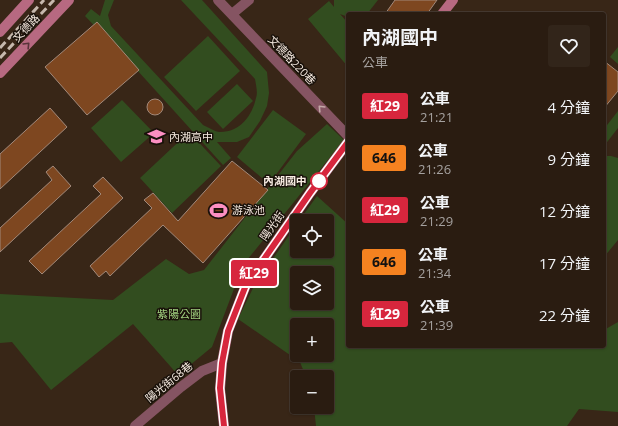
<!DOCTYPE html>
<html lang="zh-TW">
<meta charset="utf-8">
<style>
:root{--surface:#2a1c11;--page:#32251a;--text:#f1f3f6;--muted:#a5a19f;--line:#463a31}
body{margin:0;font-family:"Open Sans","Noto Sans TC",sans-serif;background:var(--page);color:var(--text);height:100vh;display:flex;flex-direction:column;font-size:15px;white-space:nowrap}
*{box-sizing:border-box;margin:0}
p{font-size:13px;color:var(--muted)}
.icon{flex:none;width:22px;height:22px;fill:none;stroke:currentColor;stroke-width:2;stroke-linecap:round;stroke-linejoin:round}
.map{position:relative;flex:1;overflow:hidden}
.details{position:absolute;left:346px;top:12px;width:260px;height:336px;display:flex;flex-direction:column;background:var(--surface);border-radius:4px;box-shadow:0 1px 3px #0004,0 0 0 1px var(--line)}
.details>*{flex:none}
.badge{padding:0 8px;border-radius:3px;font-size:14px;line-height:26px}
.tools{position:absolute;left:290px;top:214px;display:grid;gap:8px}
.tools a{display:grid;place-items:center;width:44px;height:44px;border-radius:4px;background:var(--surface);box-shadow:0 1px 3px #0004,0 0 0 1px var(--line);font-size:20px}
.map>.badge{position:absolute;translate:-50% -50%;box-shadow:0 0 0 2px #fff}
.round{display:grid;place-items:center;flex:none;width:42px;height:42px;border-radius:4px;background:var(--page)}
.overview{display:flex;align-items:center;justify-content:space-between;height:68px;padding:0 16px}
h1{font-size:19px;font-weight:700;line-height:30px}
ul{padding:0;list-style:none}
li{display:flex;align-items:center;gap:12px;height:52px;padding:0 16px}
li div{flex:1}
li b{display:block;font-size:15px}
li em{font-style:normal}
li .badge{min-width:44px;font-weight:700;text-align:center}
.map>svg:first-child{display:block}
.green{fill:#324d1f;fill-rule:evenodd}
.building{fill:#7e4720;stroke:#a2897a}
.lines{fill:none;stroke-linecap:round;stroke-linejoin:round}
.street{stroke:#855462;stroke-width:10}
.secondary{stroke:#b76981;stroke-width:10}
.rail{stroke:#c6b8ad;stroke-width:3;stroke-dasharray:8 4;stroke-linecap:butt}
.oneway{stroke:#58343a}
.oneway2{stroke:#c4a8a8}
.line-casing{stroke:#fff;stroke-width:9}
.line{stroke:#d7263d;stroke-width:6}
.stop-dot{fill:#fff;stroke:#d7263d;stroke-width:2}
.labels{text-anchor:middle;stroke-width:3;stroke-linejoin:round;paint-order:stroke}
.street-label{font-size:11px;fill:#f8ece2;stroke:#19110a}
.poi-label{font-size:11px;fill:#f8ece2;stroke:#19110a;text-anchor:start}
.stop-label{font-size:11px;font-weight:bold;fill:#f8ece2;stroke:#19110a;text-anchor:end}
.park-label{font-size:11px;fill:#a2d380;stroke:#19110a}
</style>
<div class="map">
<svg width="618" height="426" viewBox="0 0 618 426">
<rect width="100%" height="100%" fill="#382617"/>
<path class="green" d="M 105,0 L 114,0 L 108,15 L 111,26 L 203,125 C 208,127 215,132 220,132 C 240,132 252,116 256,98 C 258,93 256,85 255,79 L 181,0 L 202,0 L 267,72 L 269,93 L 267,106 L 260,121 L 249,137 L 237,142 L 217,142 L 231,158 L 223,165 L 137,70 L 85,16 L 91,9 L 100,16 Z
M 334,0 L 378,0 L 367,14 L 348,14 L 348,17 L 340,14 L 348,23 L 348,67 L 308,19 L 329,1 L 334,7 Z
M 208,36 L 240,71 L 196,111 L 164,77 Z
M 618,47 L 618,64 L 610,57 Z
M 237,84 L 253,101 L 223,129 L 207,112 Z
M 122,100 L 154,133 L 121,162 L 91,128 Z
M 273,110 L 306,134 L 269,184 L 237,157 Z
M 618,111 L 618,128 L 604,146 L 604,129 Z
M 327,124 L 344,140 L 243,265 L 212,347 L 178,375 L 133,324 L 51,390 L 12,342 L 0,343 L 0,294 L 113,300 L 166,259 L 189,274 L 204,270 L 297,151 Z
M 189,132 L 221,166 L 172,213 L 140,178 Z
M 604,156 L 611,156 L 618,158 L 618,240 L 604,257 Z
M 317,196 L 348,224 L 348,346 L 604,346 L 604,330 L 618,322 L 618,412 L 579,409 L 567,426 L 316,426 L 314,407 L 327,407 L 327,377 L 306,377 L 300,362 L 238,319 L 254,286 L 297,224 L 297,251 L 327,251 L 327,221 L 299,221 ZM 297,273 L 327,273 L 327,303 L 297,303 ZM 297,325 L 327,325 L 327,355 L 297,355 Z"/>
<path class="building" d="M 395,0 L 437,0 L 427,14 L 385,14 Z
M 97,22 L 139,70 L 87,115 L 45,67 Z
M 604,61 L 618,72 L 618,91 L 604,108 Z
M147 107a8 8 0 1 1 16 0a8 8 0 1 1-16 0Z
M 50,108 L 67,127 L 0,189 L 0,154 Z
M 232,161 L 268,190 L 203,263 L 163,225 L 110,276 L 106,271 L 99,277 L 90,266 L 152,208 L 144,200 L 153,193 L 178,221 Z
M 53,166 L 71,186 L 0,252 L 0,228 L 52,180 L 46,172 Z
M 103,177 L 123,198 L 42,274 L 29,261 L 101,194 L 93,186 Z"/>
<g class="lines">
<path class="street" d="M 218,0 L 348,136
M 232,14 L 249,0
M 135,426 L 181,387 L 202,371 L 222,363"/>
<path class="secondary" d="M 442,14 L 453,0
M 0,32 L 29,0
M 0,73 L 69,0
M 224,426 L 220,389 L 222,363 L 228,331 L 246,285 L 310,193 L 348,142"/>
<path class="rail" d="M 0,48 L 44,0
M 0,58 L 54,0"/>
</g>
<defs><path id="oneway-chevron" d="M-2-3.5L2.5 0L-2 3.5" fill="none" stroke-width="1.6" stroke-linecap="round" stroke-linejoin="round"/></defs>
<use class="oneway" href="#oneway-chevron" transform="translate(27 45) rotate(-46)"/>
<use class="oneway2" href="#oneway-chevron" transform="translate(321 108) rotate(-134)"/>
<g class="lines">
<defs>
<path id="line" d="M 224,426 L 220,388 L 222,363 L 228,331 L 246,285 L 310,193 L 348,142"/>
</defs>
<use href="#line" class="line-casing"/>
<use href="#line" class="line"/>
</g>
<defs>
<symbol id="school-bare" viewBox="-9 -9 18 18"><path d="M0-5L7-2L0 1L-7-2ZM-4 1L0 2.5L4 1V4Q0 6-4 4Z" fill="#fc8fc2" stroke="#19110a" stroke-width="2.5" paint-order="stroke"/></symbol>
<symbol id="stadium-bare" viewBox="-9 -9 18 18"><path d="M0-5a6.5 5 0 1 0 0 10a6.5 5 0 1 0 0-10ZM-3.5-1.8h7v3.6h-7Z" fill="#fc8fc2" stroke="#19110a" stroke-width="2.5" paint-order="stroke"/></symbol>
</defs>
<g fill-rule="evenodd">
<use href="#school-bare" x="144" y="124" width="25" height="25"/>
<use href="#stadium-bare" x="206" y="198" width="25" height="25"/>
</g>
<circle class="stop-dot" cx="319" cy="181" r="8"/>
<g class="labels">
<g class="street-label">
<text transform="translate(26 28) rotate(-46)" y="4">文德路</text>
<text transform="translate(292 60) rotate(46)" y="4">文德路220巷</text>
<text transform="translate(272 226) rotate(-55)" y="4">陽光街</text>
<text transform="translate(169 382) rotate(-39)" y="4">陽光街68巷</text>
</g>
<g class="poi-label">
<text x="169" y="141">內湖高中</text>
<text x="232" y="214">游泳池</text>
</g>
<g class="stop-label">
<text x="307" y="185">內湖國中</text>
</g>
<g class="park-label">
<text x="179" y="318">紫陽公園</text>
</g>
</g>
</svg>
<div class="tools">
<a><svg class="icon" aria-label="locate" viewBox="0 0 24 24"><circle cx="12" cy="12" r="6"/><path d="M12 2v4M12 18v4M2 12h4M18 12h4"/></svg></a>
<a><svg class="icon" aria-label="layers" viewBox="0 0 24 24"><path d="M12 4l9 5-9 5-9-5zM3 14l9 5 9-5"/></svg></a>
<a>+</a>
<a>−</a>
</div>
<b class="badge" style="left:254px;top:273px;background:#d7263d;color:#fff">紅29</b>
<section class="details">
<div class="overview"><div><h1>內湖國中</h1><p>公車</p></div><a class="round"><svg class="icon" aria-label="heart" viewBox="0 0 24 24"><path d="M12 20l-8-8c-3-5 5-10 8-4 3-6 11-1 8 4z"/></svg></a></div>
<ul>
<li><span class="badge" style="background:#d7263d;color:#fff">紅29</span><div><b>公車</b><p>21:21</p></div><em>4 分鐘</em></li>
<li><span class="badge" style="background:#f58220;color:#111">646</span><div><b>公車</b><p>21:26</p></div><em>9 分鐘</em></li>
<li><span class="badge" style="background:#d7263d;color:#fff">紅29</span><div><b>公車</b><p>21:29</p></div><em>12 分鐘</em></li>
<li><span class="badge" style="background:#f58220;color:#111">646</span><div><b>公車</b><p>21:34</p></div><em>17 分鐘</em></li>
<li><span class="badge" style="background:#d7263d;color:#fff">紅29</span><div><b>公車</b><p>21:39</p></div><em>22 分鐘</em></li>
</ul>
</section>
</div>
